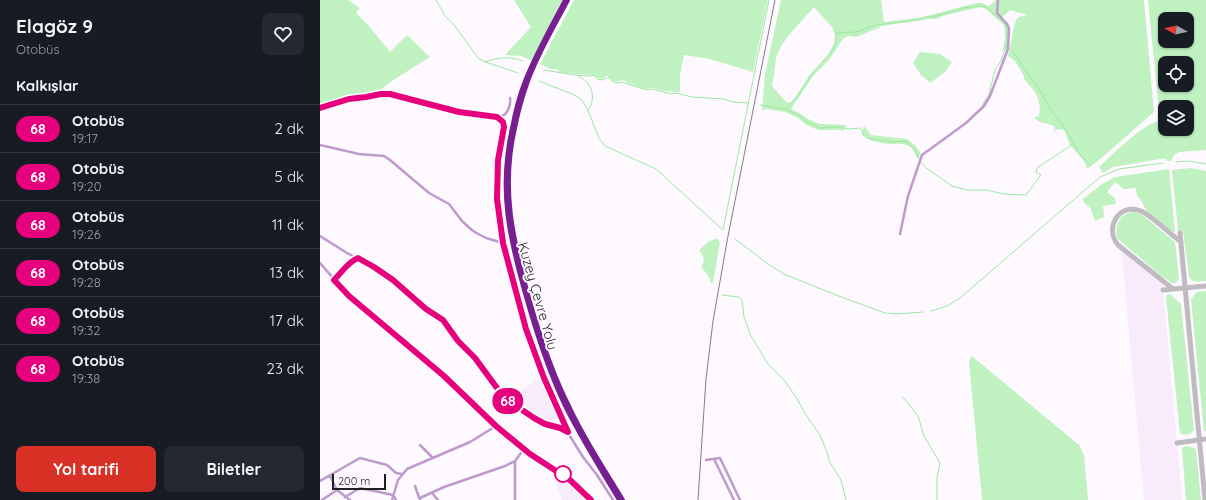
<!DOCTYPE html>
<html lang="tr">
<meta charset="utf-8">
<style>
:root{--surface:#171b24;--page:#242831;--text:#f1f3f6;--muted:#9ea1a6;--line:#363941;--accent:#d93025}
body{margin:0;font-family:Quicksand,sans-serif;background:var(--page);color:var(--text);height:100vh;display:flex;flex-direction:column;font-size:15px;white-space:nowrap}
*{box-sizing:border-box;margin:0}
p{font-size:13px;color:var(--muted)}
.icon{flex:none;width:22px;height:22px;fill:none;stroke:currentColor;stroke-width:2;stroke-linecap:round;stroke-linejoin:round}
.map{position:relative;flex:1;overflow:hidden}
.details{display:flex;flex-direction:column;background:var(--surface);width:320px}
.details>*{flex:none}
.badge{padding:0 8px;border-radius:13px;font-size:14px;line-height:26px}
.needle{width:26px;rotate:278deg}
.tools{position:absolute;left:838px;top:12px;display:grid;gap:8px}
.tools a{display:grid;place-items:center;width:36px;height:36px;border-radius:8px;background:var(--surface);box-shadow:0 1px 3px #0004;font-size:20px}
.scale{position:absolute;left:12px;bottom:10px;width:54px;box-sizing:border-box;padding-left:4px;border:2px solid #211e22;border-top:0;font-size:11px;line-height:14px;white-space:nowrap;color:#211e22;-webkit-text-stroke:3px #fdf9fe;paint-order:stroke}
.map>.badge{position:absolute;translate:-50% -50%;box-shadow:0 0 0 2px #fff}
h2{padding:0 16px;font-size:15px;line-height:36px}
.round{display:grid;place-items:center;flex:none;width:42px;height:42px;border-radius:8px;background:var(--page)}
.overview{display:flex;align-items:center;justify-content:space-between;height:68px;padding:0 16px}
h1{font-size:19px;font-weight:700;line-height:30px}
.cta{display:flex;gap:8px;margin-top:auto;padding:8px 16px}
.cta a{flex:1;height:46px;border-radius:8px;background:var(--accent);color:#fff;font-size:16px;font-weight:700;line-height:46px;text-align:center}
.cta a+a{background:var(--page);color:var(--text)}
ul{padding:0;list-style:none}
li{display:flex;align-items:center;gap:12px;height:48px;padding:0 16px;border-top:1px solid var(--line)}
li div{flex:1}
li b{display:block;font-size:15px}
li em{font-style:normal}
li .badge{min-width:44px;font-weight:700;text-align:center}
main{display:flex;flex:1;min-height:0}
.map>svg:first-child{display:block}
.built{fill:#f8ebfc}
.green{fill:#c0f1c1;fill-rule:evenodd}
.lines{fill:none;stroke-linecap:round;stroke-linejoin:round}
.stream{stroke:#9ee7a1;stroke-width:1}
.taxiway{stroke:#bfbbc0;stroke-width:5}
.minor{stroke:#bf9acc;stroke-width:2.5}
.highway{stroke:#761f90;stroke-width:4}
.rail{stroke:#817d82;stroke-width:1}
.line-casing{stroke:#fff;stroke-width:9}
.line{stroke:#e6007e;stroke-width:6}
.stop-dot{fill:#fff;stroke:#e6007e;stroke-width:2}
.labels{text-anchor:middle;stroke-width:4;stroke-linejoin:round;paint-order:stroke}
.street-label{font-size:14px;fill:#211e22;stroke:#fdf9fe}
</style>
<main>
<section class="details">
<div class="overview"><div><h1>Elagöz 9</h1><p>Otobüs</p></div><a class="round"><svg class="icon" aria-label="heart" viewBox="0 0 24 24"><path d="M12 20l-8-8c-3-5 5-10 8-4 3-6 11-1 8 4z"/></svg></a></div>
<h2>Kalkışlar</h2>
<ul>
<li><span class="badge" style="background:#e6007e;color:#fff">68</span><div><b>Otobüs</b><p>19:17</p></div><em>2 dk</em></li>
<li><span class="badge" style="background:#e6007e;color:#fff">68</span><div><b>Otobüs</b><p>19:20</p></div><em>5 dk</em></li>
<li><span class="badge" style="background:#e6007e;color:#fff">68</span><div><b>Otobüs</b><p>19:26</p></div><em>11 dk</em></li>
<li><span class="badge" style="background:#e6007e;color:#fff">68</span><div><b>Otobüs</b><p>19:28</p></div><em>13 dk</em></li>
<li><span class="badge" style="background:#e6007e;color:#fff">68</span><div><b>Otobüs</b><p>19:32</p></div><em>17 dk</em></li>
<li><span class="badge" style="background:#e6007e;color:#fff">68</span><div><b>Otobüs</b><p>19:38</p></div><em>23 dk</em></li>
</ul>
<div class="cta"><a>Yol tarifi</a><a>Biletler</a></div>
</section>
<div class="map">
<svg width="886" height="500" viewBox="0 0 886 500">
<rect width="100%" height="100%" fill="#fdf9fe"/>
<path class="built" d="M 801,245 L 842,277 L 862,500 L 824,500 Z
M 221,378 L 232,396 L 238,415 L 231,424 L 215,417 L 191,400 L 198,392 Z
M 241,475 L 256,486 L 270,500 L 242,500 L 237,486 L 238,480 Z"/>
<path class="green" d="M 0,0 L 28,0 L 40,8 L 36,13 L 49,26 L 70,52 L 87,35 L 110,57 L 75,79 L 54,94 L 43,96 L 33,97 L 0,108 Z
M 194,0 L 242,0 L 212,61 L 201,56 L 185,55 L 211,27 Z
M 254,0 L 448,0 L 433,72 L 390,59 L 364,55 L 360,75 L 360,92 L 344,91 L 333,88 L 326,89 L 308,83 L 304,80 L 300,81 L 293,81 L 289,76 L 286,76 L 283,79 L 278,78 L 273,75 L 242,73 L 236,69 L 230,69 L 220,64 Z
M 461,0 L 561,0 L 564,22 L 603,17 L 656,3 L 661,3 L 669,6 L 676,0 L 824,0 L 834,112 L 779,160 L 767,169 L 765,162 L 750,145 L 744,130 L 738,129 L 733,132 L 735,129 L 734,126 C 727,123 719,124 714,117 L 719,116 C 722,99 715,91 704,79 L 704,76 L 695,61 L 688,56 C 691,48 693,19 699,17 C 701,16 705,16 708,15 L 690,10 L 682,18 L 688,25 L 687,50 L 686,51 L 683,49 L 685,39 L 684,25 L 666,9 L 660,7 L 622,16 L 617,19 L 609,19 L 561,26 L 559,28 L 536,37 L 528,36 L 523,39 L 508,61 L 493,76 L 471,109 L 481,114 L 488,119 L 500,124 L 527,125 L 523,131 L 521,130 L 498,130 L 485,124 L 478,118 L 465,112 L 445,109 L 442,111 L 445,74 ZM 494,7 L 512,27 L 516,37 L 515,42 L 507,57 L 489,76 L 473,101 L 469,103 L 465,101 L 452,86 L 454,75 L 456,58 L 460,48 L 468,36 Z
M 828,0 L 886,0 L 886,150 L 859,152 L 854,155 L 851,161 L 847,161 L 846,158 L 793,167 L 783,173 L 779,167 C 791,156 825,122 840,121 ZM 845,19 L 867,19 L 867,41 L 845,41 ZM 845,63 L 867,63 L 867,85 L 845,85 ZM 845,107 L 867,107 L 867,129 L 845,129 Z
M 600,52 L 620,54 L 632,62 L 625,72 L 610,83 L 601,75 L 593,63 Z
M 544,126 L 551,135 L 587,139 L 596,146 L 601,154 L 597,159 C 593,145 586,143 573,144 C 563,144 546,142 542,132 Z
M 871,168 L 886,171 L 886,281 C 879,281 872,284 869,276 L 863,231 L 858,231 L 852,170 Z
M 849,169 L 855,232 L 853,232 L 826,210 L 821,200 L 817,196 L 816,188 L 804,189 L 795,182 L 787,192 L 795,198 L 796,204 L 783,206 L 784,217 L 775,221 L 771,209 L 763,201 L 763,199 L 782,184 L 795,177 Z
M 814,212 L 821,214 L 855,242 L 859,278 L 856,283 L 852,283 L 839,274 L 798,239 C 793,226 800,213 814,212 Z
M 397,238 L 400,242 L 393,283 L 391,283 L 388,275 L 381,267 C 386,261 383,256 379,250 L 388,242 Z
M 886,291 L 886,431 L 884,431 L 871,299 L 877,292 Z
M 850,294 L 861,304 L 874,431 L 872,431 L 871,434 L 864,435 L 860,433 L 846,297 L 847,295 Z
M 651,357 L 653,357 L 759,445 L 764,455 L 768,500 L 662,500 L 649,361 Z
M 866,446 L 871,447 L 876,449 L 881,500 L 866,500 L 862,448 Z"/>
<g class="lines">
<path class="stream" d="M 116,0 L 125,16 L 135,26 L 158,58 L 163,61 L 198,73
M 690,50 L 696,56 L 721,92 L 730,109 L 745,128 L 761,156 L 769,163
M 165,62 C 178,57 190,56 203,61
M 224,70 L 255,75
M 255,75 L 271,76 L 274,75 L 277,79 L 283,80 L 289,77 L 293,82 L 300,83 L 303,82 L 307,84 L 328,90 L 333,89 L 351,94 L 356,93 L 372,97 L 404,99 L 412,102 L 429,103
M 258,76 C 272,82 277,97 268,111
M 219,81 L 252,94 L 261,99 L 267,108 L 279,138 L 285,146 L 336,169 L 403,230 L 449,0
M 440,105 L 466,109 L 482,117 L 486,122 L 493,124 L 499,128 L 517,127 L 529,129 L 539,128 L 542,130 L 543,135 L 547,138 L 574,142 L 586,141 L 594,148 L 601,162 L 606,168 L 632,186 L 647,190 L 666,190 L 684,194 L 706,195 L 721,175 L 716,172 L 717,168 L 753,144
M 466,109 L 478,95 L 495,70 L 512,51 L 515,45 L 516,33 L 536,32 L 556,25 L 599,20 L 606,17 L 617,16 L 643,8 L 661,6 L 666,7 L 686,25 L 687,29 L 687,42 L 681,61 L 675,70 L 669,94 L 662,106
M 856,162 L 869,161 L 886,164
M 415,239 L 448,264 L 464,274 L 516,295 L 565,313 L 577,314 L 603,312
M 402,295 L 419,297 L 422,300 L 424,317 L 431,336 L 448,364 L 464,380 L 476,397 L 486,415 L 500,435 L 507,452 L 510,463 L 521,480 L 526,500
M 611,311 L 627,306 L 640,298 L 780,177 L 799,169 L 843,163
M 583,397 L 598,416 L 604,436 L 620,463 L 617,478 L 617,500"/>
<path class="taxiway" d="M 860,233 L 885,500
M 853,289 L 798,245 C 784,228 799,202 821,211 C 832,216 850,234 861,242
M 843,290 L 886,286
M 857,443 L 886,439"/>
<path class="minor" d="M 0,108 L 29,99 L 67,94 L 139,112 L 182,116 C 188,114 191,104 190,98
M 177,117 L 183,122 L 185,127 L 178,160 L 177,203 L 183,243 L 206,329 L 224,377 L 248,433 L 263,457 L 277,475 L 293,500
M 0,145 L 39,154 L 64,156 L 70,160 L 109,193 L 129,204 L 142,221 L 153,231 L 166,238 L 183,243
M 580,234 L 588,196 L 602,155 L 646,123 L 664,106 L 670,96 L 688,49 L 689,28 L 687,24 L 677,13 L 678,0
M 0,236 L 27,253 L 54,267 L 73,280 L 106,309 L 123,321 L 138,341 L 155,358 L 177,388 L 186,399 L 214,418 L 229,425 L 240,428 L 248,432
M 0,263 L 29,296 L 124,376 L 176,426 L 210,454 L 250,480 L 271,500
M 14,280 L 31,261 L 38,258
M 100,445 L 112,457
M 394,459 L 414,500
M 386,460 L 400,458 L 420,500
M 195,461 L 195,500
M 10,476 L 17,490
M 0,481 L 40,458 L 67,465 L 76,473 L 82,474
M 95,486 L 100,500
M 112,493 L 118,500
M 25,497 L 40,488 L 73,495 L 76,500
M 100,498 L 124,487 L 185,466 L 195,461 L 204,449
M 2,500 L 17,490 L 30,500
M 72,500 L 78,480 L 87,469 L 150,442 L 176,426"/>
<path class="highway" d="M 245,0 C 231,27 216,53 205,81 C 199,96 195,112 192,128 C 178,190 189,238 206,297 C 217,336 229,373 246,408 C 262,440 281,470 299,500
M 248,0 C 234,27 217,55 207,84 C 202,98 198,113 195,128 C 181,189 193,239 209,298 C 220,336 232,373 250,408 C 265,440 285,470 303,500"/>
<path class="rail" d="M 378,500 L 386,379 L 393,321 L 408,236 L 455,0"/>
</g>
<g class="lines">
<defs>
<path id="line" d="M 0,108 L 29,99 L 46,97 L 61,94 L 70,94 L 139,112 L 177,117 L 183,122 L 184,127 L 178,160 L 177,199 L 183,243 L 206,329 L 224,378 L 248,432 L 240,428 L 225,424 L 214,418 L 186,399 L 177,388 L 155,358 L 138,341 L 123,320 L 106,309 L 73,280 L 54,267 L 38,258 C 29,261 21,273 14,280 L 29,296 L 124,376 L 176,426 L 210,454 L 250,480 L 271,500"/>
</defs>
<use href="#line" class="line-casing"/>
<use href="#line" class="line"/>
</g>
<circle class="stop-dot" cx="243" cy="474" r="8"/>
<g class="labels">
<g class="street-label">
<text transform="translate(218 296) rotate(74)" y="5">Kuzey Çevre Yolu</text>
</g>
</g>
</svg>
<div class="tools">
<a><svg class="needle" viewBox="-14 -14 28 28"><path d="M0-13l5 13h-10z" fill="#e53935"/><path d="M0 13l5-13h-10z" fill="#9ea1a6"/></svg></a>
<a><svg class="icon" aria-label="locate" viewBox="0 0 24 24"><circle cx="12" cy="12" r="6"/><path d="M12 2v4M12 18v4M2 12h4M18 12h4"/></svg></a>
<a><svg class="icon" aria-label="layers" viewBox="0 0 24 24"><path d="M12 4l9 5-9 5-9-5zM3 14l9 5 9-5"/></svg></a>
</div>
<div class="scale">200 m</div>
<b class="badge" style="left:188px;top:401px;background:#e6007e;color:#fff">68</b>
</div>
</main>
